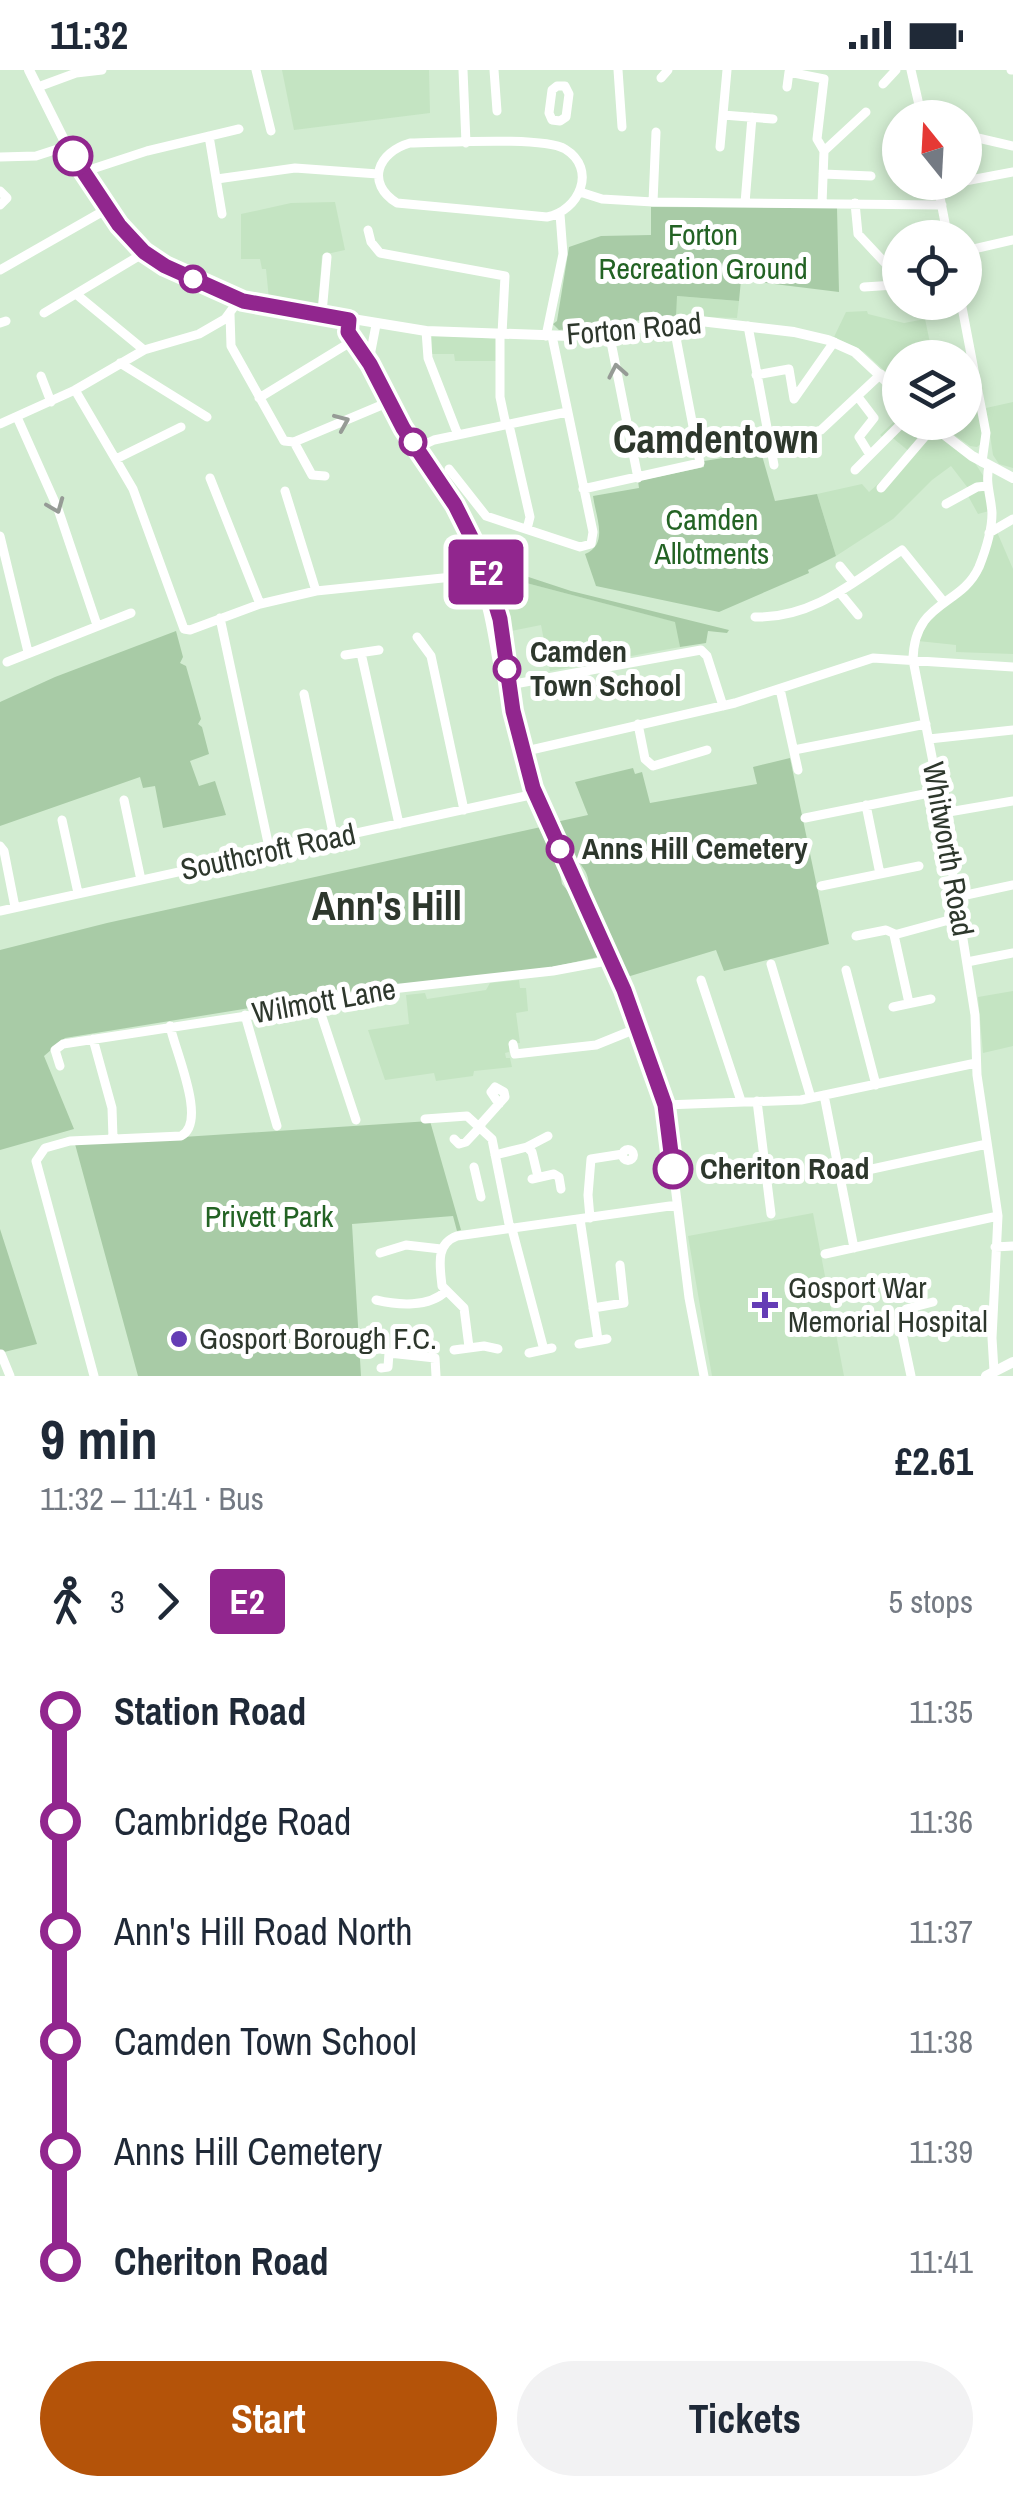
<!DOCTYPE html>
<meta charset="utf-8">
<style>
:root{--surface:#fff;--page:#f2f2f3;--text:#1f2937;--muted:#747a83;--accent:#b45309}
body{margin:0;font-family:"Archivo Narrow",sans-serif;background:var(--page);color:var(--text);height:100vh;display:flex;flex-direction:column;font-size:38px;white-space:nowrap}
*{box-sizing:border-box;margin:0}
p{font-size:32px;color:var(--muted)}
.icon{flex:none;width:55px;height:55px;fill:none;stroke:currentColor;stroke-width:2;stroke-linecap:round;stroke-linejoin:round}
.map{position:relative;height:1306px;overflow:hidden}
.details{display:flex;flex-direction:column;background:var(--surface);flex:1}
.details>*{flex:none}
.badge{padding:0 20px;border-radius:8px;font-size:35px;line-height:65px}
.needle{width:65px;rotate:342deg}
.buttons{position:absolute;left:882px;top:30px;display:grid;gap:20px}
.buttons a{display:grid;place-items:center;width:100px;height:100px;border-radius:50%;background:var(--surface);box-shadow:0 5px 15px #0003;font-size:50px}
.map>.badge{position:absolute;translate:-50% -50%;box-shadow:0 0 0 5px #fff}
.legs{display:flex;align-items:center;gap:15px;height:110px;padding:0 40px;font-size:32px}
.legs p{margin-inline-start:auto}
.head{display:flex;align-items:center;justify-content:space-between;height:170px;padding:0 40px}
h1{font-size:55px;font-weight:700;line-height:75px}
.primary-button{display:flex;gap:20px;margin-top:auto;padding:20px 40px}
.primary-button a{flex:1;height:115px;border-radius:60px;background:var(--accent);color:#fff;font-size:40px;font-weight:700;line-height:115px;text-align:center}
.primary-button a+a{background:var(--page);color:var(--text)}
ul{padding:0 40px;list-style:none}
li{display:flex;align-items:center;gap:35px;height:110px;font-size:38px}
li i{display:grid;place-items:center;width:15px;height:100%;margin:0 12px;background:currentColor}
li i::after{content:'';width:25px;height:25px;margin:-12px;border:8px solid;border-radius:50%;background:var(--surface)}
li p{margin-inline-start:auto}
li:first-child i{background:linear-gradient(#0000 50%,currentColor 0)}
li:last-child i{background:linear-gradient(currentColor 50%,#0000 0)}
.status{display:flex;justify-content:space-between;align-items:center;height:70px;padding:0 50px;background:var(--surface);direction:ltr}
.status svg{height:28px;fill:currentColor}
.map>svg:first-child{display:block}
.built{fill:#c4e4c2}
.green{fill:#a8cba6}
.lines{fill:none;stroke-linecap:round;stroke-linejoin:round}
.minor{stroke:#fff;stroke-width:9}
.major{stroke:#fff;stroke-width:10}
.oneway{stroke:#969b96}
.line-1-casing{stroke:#fff;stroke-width:22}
.line-1{stroke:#91268e;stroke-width:15}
.stop-1-dot{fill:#fff;stroke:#91268e;stroke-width:5}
.poi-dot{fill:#643db5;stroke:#fff;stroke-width:4}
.labels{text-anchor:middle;stroke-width:10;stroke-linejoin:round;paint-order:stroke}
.park-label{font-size:30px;fill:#236324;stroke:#fff}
.street-label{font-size:30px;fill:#2d372c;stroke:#fff}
.stop-label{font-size:30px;font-weight:bold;fill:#2d372c;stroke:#fff;text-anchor:start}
.poi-label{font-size:30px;fill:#2d372c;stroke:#fff;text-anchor:start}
.district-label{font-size:40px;font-weight:bold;fill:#2d372c;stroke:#fff}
</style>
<div class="status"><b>11:32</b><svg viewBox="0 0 49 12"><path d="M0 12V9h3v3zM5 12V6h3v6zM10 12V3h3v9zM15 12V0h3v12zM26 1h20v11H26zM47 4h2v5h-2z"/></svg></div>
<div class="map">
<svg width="1013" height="1306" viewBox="0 0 1013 1306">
<rect width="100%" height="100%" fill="#d2ecd1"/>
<path class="built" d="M 282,0 L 429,0 L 430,43 L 294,60 Z
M 335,132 L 345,180 L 322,185 L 318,235 L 269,229 L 266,199 L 262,199 L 260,189 L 241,189 L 241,144 L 291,133 Z
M 676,226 L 739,231 L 737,248 L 676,246 Z
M 867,241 L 868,244 L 904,253 L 925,249 L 933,287 L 900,288 L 900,315 L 864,282 L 834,267 L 846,242 Z
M 432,265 L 498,269 L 499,291 L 455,291 L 454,284 L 432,284 Z
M 973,316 L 984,365 L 982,373 L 977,377 L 970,376 L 937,353 L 965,352 L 965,318 Z
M 1013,332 L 1013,398 L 999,394 L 993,385 L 986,338 Z
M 900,346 L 900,352 L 922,353 L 975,393 L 984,407 L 989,441 L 978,444 L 967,424 L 971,422 L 951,396 L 932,410 L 893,449 L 836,486 L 817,424 L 862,414 L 869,422 L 888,405 L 910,382 L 889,365 L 884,369 L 880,365 Z
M 997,462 L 1013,499 L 1013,584 L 956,582 L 956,575 L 918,571 L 931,548 L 966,517 L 990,464 Z
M 511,509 L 676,552 L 680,577 L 550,601 L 541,555 L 511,561 L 506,513 Z
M 519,910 L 520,918 L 526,918 L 528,941 L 516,943 L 520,973 L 509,974 L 509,982 L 505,983 L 506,988 L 510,988 L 512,997 L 474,1001 L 473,1006 L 436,1011 L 434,1003 L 385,1010 L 368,960 L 409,954 L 406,925 L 425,923 L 427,929 L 486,920 L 490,913 Z
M 1013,921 L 1013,976 L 983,983 L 978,927 Z
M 813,1143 L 844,1306 L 712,1306 L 688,1166 Z"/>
<path class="green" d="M 651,137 L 837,138 L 839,222 L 741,210 L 739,231 L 677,226 L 676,246 L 559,260 L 553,254 L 557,251 L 569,177 L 601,166 L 651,165 Z
M 761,382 L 775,431 L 817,424 L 836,486 L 808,500 L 809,503 L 719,542 L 596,516 L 585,484 C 609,474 596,448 593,426 L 639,418 L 638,411 L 704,397 L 704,391 Z
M 492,495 L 571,521 L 729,560 L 727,563 L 708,561 L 706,573 L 680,577 L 675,552 L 511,509 L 506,513 L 511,561 L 506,562 Z
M 176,561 L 183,587 L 180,593 L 186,596 L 201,649 L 198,654 L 202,657 L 209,684 L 190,691 L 199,716 L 215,711 L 226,745 L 163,758 L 155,716 L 143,718 L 140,707 L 0,756 L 0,632 L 55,607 Z
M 790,688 L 829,874 L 724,901 L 716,880 L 627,907 L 589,821 C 590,802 582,796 571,784 C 564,777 560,761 556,752 L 588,745 L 575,712 L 633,698 L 635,704 L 642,702 L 650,733 L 757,714 L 753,697 Z
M 541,757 L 558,793 L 562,814 L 572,826 L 599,884 L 598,887 L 548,898 L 367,919 L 65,968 L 44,986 L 74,1059 L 0,1080 L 0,880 L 107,853 Z
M 430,1051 L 461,1160 L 457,1161 L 453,1146 L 352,1154 L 361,1306 L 138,1306 L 75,1074 Z
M 0,1159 L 37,1274 L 0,1283 Z"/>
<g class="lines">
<path class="minor" d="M 256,0 L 271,61
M 463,0 L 466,73
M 494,0 L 497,41
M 618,0 L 622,57
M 911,0 L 922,48
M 1011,0 L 1013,0
M 661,8 L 668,0
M 883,14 L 896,0
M 557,16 L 565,16 L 569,24 L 566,47 L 560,51 L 552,50 L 549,43 L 552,20 Z
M 38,17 L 76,3 L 102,0
M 787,17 L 789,2 L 824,9 L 817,69 L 824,81 L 822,134
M 723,45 L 773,49
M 965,65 L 1013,76
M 209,66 L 222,144
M 410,73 C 441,73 543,66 565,79 C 598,99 579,141 547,147 L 397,133 C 365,113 378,82 410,73 Z
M 720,77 L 727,0
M 824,81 L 866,42
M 0,87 L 36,86 L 67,76
M 83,102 L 147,81 L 239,59
M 823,104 L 871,106
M 217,109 L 295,98 L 378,104
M 965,111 L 1013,102
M 937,112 L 948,168
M 939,116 L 960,112
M 0,121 L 7,128 L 0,135
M 580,122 L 602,129 L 653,132 L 942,135
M 653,132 L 656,62
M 745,133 L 752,47
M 855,133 L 858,164 L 886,194 L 900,230
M 368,160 L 371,172 L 380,183 L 505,206 L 502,264
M 965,181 L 1013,170
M 0,200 L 107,139
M 864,217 L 895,215
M 76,224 L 144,280
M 961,232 L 986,363 L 982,392
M 44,243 L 144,183
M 322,243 L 327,187
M 230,244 L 231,276 L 284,371 L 294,372
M 349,250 L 348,262 L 370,293 L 403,358 L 464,450 L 488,506 L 500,549 L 514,646 L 532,713 L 545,748 L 612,890 L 665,1035 L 689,1228 L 704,1306
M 0,253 L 6,251
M 748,256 L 774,395
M 426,261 L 428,288 L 458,365
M 609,262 L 638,408
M 500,264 L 500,327 L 506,355
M 546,266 L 563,184 L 560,144
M 369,291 L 376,255
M 120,293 L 207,347
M 756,305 L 789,299 L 794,329 L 834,272
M 41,306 L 51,332
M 75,320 L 133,419 L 184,559 L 190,560 L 260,534 L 316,521 L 472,505 C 489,523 493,574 499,600 L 501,604 L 508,604
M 858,327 L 874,348 L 859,367 L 870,385
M 259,328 L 354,270
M 17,347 L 58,439 L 97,555
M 0,354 L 75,320 L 144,280 L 199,264 L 225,249 L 239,230
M 509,355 L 530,447 L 527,459
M 803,365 L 821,360 L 881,304
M 294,372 L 389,332
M 294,372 L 312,405 L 325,406
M 417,378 L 434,370 L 567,342
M 116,389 L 181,357
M 989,396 C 985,413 991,426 992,443 C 992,459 985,482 979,497 C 961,537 914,530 913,590 L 943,743 L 975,945 L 977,1005 L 998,1146 L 992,1268 L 994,1301
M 449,399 L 486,446 L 580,477 L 591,474 L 593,462 L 552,266
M 855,400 L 903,352
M 210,408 L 260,534
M 881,418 L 933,357
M 583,419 L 700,393 L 673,252
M 285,421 L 316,521
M 946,434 L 977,417 L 987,416
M 989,463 L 1013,449
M 0,466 L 28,582
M 840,496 L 853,512
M 840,523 L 858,545
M 755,547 C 813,549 856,510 902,480 L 943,531
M 220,548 L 270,782
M 417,567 L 431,586 L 464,740
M 361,583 L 399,754
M 345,585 L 379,580
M 7,592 L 131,543
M 509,615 L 701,580 L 707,586 L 723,636
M 780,619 L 798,700
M 304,624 L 334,768
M 638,654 L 645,689 L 653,696 L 707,680
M 929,669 L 1013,660
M 794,680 L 926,654
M 522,682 L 735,633 L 873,588 L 1013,597
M 124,730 L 141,810
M 866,735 L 880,804
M 943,743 L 1013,731
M 805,748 L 939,721
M 62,750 L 78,823
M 0,776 L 4,781 L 15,837
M 821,816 L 919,796
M 957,827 L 1013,815
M 0,841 L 535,724
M 856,866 L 886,860 L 895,864
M 967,892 L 1013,883
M 771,894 L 811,1028
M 846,900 L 876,1015
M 701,910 L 741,1031
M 909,933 L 894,865 L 960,847
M 318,935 L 356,1050
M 893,937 L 931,929
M 245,945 L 277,1056
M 93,969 L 112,1038 L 113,1068
M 513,974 L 515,984 L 596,975 L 638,958
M 60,996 L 55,980 L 63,974 L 318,935 L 383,920 L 553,901 L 612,890
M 824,1025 L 854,1178
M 757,1031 L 771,1144
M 665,1035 L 801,1030 L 976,993
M 425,1049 L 467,1046 L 492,1069 L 510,1159
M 480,1055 L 505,1027 L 504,1022 L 495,1017 L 491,1022 L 499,1034
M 454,1069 L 459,1074 L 466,1072 L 481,1056
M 527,1077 L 548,1066
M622.5 1085a5.5 5.5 0 1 1 11 0a5.5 5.5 0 1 1-11 0Z
M 495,1085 L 527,1077 L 532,1082 L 538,1107
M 474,1097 L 481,1127
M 840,1106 L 987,1074
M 532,1109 L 554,1104 L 559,1107 L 561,1119
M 590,1148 L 588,1125 L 591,1089 L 623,1084
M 580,1149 L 598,1270
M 512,1159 L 544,1280
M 995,1177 L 1013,1176
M 380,1183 L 406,1175 L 441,1179
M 825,1184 L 998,1146
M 376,1230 C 397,1235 429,1238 446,1221
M 593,1238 L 624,1233 L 620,1195
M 579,1274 L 607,1269
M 469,1277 L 464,1238 L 442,1216 C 440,1196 435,1174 457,1166 L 677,1135
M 454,1280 L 484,1276 L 498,1279
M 529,1283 L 552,1278
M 1,1284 L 10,1306
M 381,1298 L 388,1297 L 389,1283 L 435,1288 L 436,1306
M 94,1306 L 36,1091 L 45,1078 L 70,1071 L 181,1066 C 208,1053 175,981 170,956
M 911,1306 L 899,1249 L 906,1239 L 933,1232"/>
<path class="major" d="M 29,0 L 67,76 L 107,139 L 129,167 L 144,183 L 165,196 L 243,231 L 426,261 L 569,266 L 700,251 L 794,262 L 828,270 L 855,282 L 900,324
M 928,352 L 972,386 L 1013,408
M 986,1306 L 1013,1292"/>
</g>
<defs><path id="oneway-chevron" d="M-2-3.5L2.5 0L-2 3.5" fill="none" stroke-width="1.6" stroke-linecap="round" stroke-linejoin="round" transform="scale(2.5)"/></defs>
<g class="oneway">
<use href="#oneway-chevron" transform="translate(617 301) rotate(-101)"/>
<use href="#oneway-chevron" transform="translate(342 352) rotate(-23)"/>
<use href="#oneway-chevron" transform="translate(56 436) rotate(68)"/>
</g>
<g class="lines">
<defs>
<path id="line-1" d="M 73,86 L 119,155 L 144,182 L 165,196 L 243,231 L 349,250 L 348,262 L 370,294 L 403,358 L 455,435 L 482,489 L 500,549 L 513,641 L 533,718 L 624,920 L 665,1035 L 673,1099"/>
</defs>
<use href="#line-1" class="line-1-casing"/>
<use href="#line-1" class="line-1"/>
</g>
<g class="stop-1-dot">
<circle cx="73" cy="86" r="18"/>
<circle cx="193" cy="209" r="12"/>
<circle cx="413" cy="372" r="12"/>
<circle cx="507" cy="599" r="12"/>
<circle cx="560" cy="779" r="12"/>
<circle cx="673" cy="1099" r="18"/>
</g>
<g class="poi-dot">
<path d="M760 1220h10v10h10v10h-10v10h-10v-10h-10v-10h10z"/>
<circle cx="179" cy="1269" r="10"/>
</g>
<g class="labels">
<g class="park-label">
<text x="703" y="175">Forton<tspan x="703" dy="34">Recreation Ground</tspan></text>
<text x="712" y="460">Camden<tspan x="712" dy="34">Allotments</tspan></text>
<text x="269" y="1157">Privett Park</text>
</g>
<g class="street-label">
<text transform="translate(634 259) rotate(-5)" y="10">Forton Road</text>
<text transform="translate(948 779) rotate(80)" y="10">Whitworth Road</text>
<text transform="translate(268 782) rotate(-12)" y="10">Southcroft Road</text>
<text transform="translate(324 931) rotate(-10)" y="10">Wilmott Lane</text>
</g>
<g class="stop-label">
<text x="530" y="592">Camden<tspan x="530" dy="34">Town School</tspan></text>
<text x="582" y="789">Anns Hill Cemetery</text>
<text x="700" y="1109">Cheriton Road</text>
</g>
<g class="poi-label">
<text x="788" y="1228">Gosport War<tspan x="788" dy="34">Memorial Hospital</tspan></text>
<text x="199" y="1279">Gosport Borough F.C.</text>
</g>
<g class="district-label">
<text x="716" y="383">Camdentown</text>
<text x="387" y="850">Ann's Hill</text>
</g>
</g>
</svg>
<div class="buttons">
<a><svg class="needle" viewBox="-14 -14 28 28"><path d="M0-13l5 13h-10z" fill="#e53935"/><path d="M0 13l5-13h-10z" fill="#747a83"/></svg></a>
<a><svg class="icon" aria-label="locate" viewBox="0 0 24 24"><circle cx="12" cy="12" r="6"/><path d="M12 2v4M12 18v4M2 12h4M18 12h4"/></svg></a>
<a><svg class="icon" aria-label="layers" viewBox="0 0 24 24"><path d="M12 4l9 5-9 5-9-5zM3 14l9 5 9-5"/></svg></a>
</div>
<b class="badge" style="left:486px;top:502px;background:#91268e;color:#fff">E2</b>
</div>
<section class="details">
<div class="head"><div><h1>9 min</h1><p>11:32 – 11:41 · Bus</p></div><b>£2.61</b></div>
<div class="legs"><svg class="icon" aria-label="walk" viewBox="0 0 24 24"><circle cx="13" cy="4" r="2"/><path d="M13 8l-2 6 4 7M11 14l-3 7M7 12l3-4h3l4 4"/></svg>3<svg class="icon" aria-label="forward" viewBox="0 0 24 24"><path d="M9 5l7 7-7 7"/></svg><b class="badge" style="background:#91268e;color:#fff">E2</b><p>5 stops</p></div>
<ul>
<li><i style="color:#91268e"></i><b>Station Road</b><p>11:35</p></li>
<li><i style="color:#91268e"></i><span>Cambridge Road</span><p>11:36</p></li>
<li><i style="color:#91268e"></i><span>Ann's Hill Road North</span><p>11:37</p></li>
<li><i style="color:#91268e"></i><span>Camden Town School</span><p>11:38</p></li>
<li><i style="color:#91268e"></i><span>Anns Hill Cemetery</span><p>11:39</p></li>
<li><i style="color:#91268e"></i><b>Cheriton Road</b><p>11:41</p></li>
</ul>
<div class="primary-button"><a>Start</a><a>Tickets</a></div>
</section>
